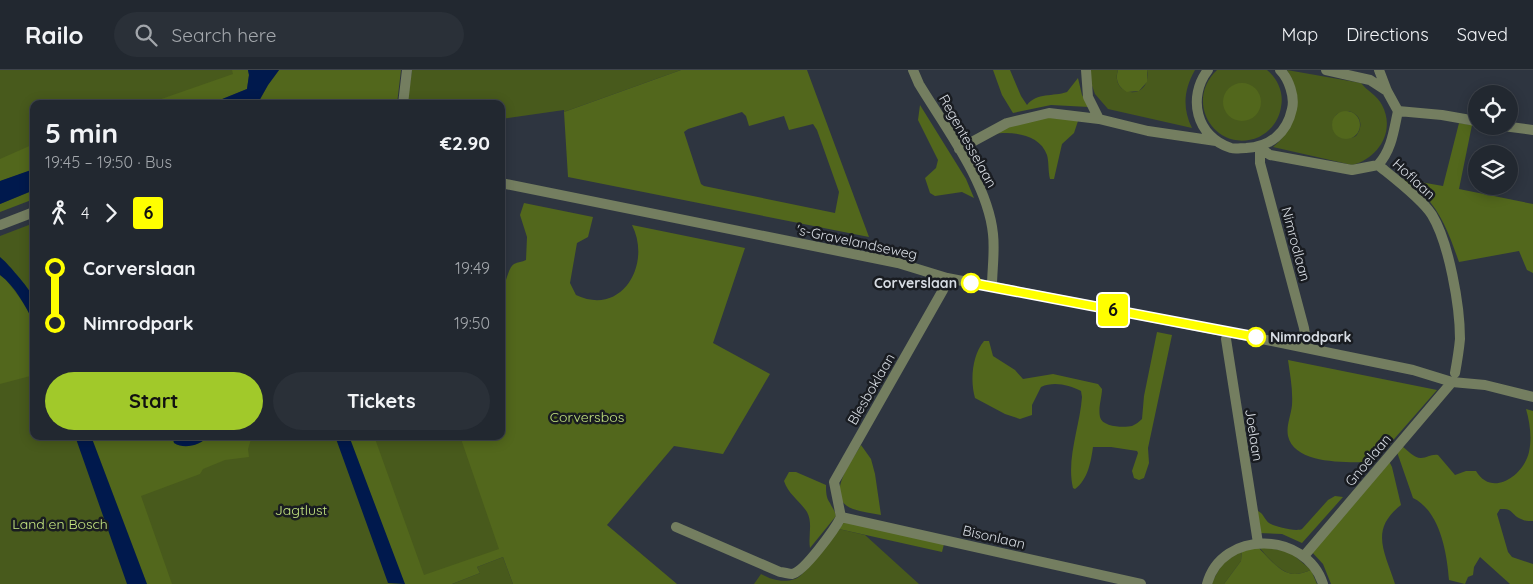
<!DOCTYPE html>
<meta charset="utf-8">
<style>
:root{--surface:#222830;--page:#2a3038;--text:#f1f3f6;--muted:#a2a6ab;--line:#3f444c;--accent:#a1c92a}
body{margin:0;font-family:Quicksand,sans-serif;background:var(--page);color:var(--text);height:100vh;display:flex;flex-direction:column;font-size:19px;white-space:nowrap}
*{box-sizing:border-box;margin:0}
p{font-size:16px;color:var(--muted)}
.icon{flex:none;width:28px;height:28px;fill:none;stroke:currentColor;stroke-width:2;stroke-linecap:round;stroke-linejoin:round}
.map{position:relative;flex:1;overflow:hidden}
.sheet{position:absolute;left:30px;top:30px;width:475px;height:340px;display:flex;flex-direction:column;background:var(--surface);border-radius:10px;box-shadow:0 2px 12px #0003,0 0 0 1px var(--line)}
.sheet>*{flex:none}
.badge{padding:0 10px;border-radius:4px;font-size:18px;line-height:32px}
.fabs{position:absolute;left:1468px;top:15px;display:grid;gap:10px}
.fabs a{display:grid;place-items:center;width:50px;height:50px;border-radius:50%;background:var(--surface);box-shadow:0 2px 12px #0003,0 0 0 1px var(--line);font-size:25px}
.map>.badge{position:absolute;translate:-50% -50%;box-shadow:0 0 0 2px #fff}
.legs{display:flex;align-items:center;gap:8px;height:55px;padding:0 15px;font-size:16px}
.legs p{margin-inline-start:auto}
.head{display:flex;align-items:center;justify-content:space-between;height:85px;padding:0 15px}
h1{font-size:28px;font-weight:700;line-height:38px}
.button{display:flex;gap:10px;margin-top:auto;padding:10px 15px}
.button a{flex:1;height:58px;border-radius:30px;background:var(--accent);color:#111;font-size:20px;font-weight:700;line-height:58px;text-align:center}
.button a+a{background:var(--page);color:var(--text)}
ul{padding:0 15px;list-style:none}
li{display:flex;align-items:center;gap:18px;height:55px;font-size:19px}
li i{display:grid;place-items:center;width:8px;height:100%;margin:0 6px;background:currentColor}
li i::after{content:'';width:12px;height:12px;margin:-6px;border:4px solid;border-radius:50%;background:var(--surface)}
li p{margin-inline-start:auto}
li:first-child i{background:linear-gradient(#0000 50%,currentColor 0)}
li:last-child i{background:linear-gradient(currentColor 50%,#0000 0)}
header{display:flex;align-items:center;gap:30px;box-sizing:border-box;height:70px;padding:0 25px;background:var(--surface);border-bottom:1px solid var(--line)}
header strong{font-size:24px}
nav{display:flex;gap:28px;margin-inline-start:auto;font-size:18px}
.search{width:350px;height:45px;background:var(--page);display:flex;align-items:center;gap:12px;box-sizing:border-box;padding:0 18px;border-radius:28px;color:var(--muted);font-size:19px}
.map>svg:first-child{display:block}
.green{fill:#485a1c;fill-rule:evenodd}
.forest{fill:#52671c;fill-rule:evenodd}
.water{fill:#00194d}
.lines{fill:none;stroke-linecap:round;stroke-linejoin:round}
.minor{stroke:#747e60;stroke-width:10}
.line-1-casing{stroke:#fff;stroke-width:11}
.line-1{stroke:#ff0;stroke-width:8}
.stop-1-dot{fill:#fff;stroke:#ff0;stroke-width:2.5}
.labels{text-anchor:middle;stroke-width:5;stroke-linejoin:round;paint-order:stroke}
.street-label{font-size:14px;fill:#d7dce3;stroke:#191c21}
.stop-label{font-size:14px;font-weight:bold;fill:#d7dce3;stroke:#191c21;text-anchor:end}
.park-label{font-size:14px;fill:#c4e580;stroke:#191c21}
</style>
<header>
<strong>Railo</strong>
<div class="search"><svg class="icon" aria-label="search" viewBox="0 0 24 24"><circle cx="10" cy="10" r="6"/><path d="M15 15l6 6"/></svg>Search here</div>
<nav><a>Map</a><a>Directions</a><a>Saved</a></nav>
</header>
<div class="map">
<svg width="1533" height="514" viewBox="0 0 1533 514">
<rect width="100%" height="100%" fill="#2e3540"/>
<path class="green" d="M 0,0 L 248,0 L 210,34 L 34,34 L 34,99 L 0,111 Z
M 412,0 L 681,0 L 564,42 L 564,40 L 501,49 L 501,34 L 407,34 Z
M 1091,0 L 1118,0 C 1109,27 1152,32 1147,0 L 1195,0 C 1184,19 1182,38 1192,58 L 1108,39 L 1095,24 L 1091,13 Z
M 1217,0 L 1267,0 C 1278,9 1284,23 1281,37 C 1279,50 1271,61 1259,67 C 1216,85 1183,32 1217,0 Z
M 1287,0 L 1361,13 C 1367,21 1377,25 1382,35 C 1396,61 1378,89 1352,95 L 1273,77 C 1297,57 1303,28 1287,0 ZM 1349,41 C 1358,44 1363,51 1359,61 C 1357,64 1357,66 1354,67 C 1350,69 1344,68 1341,68 C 1331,62 1330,53 1337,44 Z
M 34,153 L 34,366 L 471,366 L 511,477 L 425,507 L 404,511 L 405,514 L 0,514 L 0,166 Z
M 839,459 L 865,465 L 919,514 L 754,514 L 761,504 C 771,510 784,513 795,509 C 806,505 830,470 839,459 Z
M 1258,476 L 1290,482 L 1311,500 C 1306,502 1300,504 1295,504 C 1281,505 1266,485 1258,476 Z
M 1242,480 L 1241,491 L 1224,514 L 1211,514 L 1222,494 Z
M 503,487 L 513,514 L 452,514 L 480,503 L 477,497 Z"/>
<path class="forest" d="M 232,0 L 248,0 L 249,5 L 247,19 L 210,34 L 147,34 L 233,4 Z
M 279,0 L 401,0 L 397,34 L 256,34 L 259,31 L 268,15 Z
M 681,0 L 807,0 L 869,167 L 568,107 L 564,42 ZM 742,42 L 746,46 L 749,56 L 784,46 L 789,60 L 813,54 L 817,60 L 839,122 L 835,143 L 704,116 L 701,114 L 684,62 L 688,59 Z
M 993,0 L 1010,0 L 1021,26 L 1027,35 C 1037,22 1053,27 1067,22 L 1078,8 L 1082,25 L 1089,37 L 1051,35 L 1013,43 L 1002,25 Z
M 1118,0 L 1147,0 L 1147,12 L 1139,21 L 1127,22 C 1118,17 1115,10 1118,0 Z
M1223 32a19 19 0 1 1 38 0a19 19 0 1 1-38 0Z
M 920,35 L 966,109 L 974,128 L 962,122 L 935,126 L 930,123 L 925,108 L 936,98 L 938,90 L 918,50 Z
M1332 55a14 14 0 1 1 28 0a14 14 0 1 1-28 0Z
M 1047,47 L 1079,48 L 1074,63 L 1062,74 L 1054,109 L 1050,109 C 1048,101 1049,92 1047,85 C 1040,64 1012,61 994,64 L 1015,54 Z
M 1459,53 L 1472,55 L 1459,119 L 1533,134 L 1533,203 L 1527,200 L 1519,181 L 1459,192 C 1450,167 1443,145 1424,125 C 1417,118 1408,118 1403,109 L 1443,116 Z
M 34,74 L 34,99 L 0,111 L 0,89 Z
M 34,120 L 34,129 L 0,142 L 0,134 Z
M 524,133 L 593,147 L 588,167 L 577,173 L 570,213 L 576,225 C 622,247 652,194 632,155 L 745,178 L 713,273 L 770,304 L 723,384 L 674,376 L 607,455 L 677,514 L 513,514 L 503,487 L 477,497 L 480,503 L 452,514 L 405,514 L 403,511 L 349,366 L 374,366 L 424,505 L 499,479 L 460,366 L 501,366 L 501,222 C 506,215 508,197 514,194 C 518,192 522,192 526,190 L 527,167 L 520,145 Z
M 0,205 L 6,210 L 26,236 L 34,253 L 34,305 L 0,314 Z
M 1157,262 L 1172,265 L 1148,378 L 1149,393 L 1144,408 L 1139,410 L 1134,408 L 1132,401 L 1138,383 L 1137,381 L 1111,377 L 1093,377 C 1091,391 1088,410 1075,419 L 1073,418 C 1066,389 1080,356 1082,327 L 1081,321 C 1069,315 1054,311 1041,317 L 1032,335 L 1032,345 L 1020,349 L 1005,344 L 975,328 C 970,311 972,285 984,271 L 989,271 L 993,286 L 1015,300 L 1023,309 L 1053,304 L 1098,314 L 1102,319 C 1102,327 1098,338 1100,347 C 1102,357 1124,358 1132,356 C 1136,354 1139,352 1142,349 L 1144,326 Z
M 1288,290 L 1437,320 L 1374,392 C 1351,392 1295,396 1288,366 C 1286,356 1291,345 1292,335 C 1293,319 1290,305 1288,290 Z
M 1526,339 L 1533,341 L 1533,451 C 1529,451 1524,451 1521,449 C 1511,445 1514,438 1500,439 L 1497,444 L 1508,482 L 1512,487 L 1533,494 L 1533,514 L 1510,514 L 1480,487 L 1474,497 L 1473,505 L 1468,507 L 1465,514 L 1449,510 C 1447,483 1440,441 1413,428 L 1397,382 L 1402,376 C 1407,380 1414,388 1421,388 C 1427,388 1431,384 1438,385 L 1455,405 L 1466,401 L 1476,401 C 1492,428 1524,405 1529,382 C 1532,368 1530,353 1526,339 Z
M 91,366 L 172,366 L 172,369 L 177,375 C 191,374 198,377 209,366 L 252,366 L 248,379 L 249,387 L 225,390 L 203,399 L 200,404 L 141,426 L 172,514 L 147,514 Z
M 861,375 L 871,389 L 875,404 L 881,445 C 872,443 862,442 853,439 C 823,428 851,392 861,375 Z
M 1389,391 L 1392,397 L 1401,435 C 1369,460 1385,482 1395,514 L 1331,514 L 1323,494 L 1310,480 Z
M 789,402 L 796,402 L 826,415 C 826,421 826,428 830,433 C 832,438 835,440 836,446 L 810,478 C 808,466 813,453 807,442 C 800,431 788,424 784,411 Z
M 1335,426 L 1343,427 L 1302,473 L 1282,464 L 1258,463 L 1258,441 C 1264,444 1264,449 1269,453 C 1275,457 1296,462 1302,459 L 1328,430 Z
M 844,452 L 945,470 L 942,482 L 839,459 Z
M 1257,476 C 1266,485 1281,505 1295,504 C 1300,504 1306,502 1311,500 L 1317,514 L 1224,514 L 1241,491 L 1242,480 Z"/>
<path class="water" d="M 248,0 L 279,0 L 268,15 L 259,31 L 256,34 L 210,34 L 247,19 L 249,5 Z
M 34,99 L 34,120 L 0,134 L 0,111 Z
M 0,187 C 7,193 11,198 17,205 C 34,225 34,226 34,253 C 26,237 15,216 0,205 Z
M 75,366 L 91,366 L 147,514 L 127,514 Z
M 172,366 L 209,366 C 200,375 185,380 174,373 Z
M 335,366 L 349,366 L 405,514 L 388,513 Z"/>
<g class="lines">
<path class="minor" d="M 913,0 L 919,14 C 945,57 988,113 993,164 C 995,182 992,200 992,217
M 1086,0 L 1088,27 L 1099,49
M 1208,0 C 1187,27 1196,67 1231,78 C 1235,79 1241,78 1246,78 C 1270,77 1287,63 1292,39 C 1295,27 1289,9 1280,0
M 1326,0 L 1370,10 L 1387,21
M 1379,0 L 1387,21 L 1398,41 C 1394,59 1392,80 1378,95 C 1394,108 1422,129 1432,145 C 1449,173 1460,236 1460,269 C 1459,280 1457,292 1455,303
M 403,34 L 407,0
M 1398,41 L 1442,45 L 1476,51
M 1503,56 L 1533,60
M 1260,78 L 1260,93 L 1304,258 L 1306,271 L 1304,277
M 1260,78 L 1270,85 L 1352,100 L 1378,95
M 959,79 L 1007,53 L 1049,43 L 1099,49 L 1148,61 L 1216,71
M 501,113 L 898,193 L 947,208 L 1228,262 L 1413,300 L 1452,312 L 1485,315 L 1533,327
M 0,155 L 34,142
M 1228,262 L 1226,269 L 1258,473
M 841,447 L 1141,514
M 841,447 L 834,412 L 943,220 L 947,208
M 676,457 L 780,502 C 783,502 789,504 792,504 C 804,502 835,459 841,447
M 1304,486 L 1452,312
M 1207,514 C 1222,459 1306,461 1323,514"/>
</g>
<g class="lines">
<defs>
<path id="line-1" d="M 971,213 L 1256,267"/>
</defs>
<use href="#line-1" class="line-1-casing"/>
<use href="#line-1" class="line-1"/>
</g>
<g class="stop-1-dot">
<circle cx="971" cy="213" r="9"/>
<circle cx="1256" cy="267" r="9"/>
</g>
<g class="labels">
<g class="street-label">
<text transform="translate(968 71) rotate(61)" y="5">Regentesselaan</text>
<text transform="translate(1414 109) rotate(43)" y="5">Hoflaan</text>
<text transform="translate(857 172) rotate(12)" y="5">'s-Gravelandseweg</text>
<text transform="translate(1296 174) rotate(75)" y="5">Nimrodlaan</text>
<text transform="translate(871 319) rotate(-60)" y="5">Blesboklaan</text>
<text transform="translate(1254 365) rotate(81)" y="5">Joelaan</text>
<text transform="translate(1368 390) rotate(-50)" y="5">Gnoelaan</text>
<text transform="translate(994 467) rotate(13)" y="5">Bisonlaan</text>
</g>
<g class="stop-label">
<text x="957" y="218">Corverslaan</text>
<text x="1270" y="272" text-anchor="start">Nimrodpark</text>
</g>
<g class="park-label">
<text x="587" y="352">Corversbos</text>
<text x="301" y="445">Jagtlust</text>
<text x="60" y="459">Land en Bosch</text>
</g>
</g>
</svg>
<div class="fabs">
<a><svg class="icon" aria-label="locate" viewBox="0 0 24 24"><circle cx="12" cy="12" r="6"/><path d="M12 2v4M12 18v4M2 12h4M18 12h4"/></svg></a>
<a><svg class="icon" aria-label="layers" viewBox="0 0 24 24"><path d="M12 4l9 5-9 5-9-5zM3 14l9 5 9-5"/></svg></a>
</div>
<b class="badge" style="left:1113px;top:240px;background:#ff0;color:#111">6</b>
<section class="sheet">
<div class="head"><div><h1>5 min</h1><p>19:45 – 19:50 · Bus</p></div><b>€2.90</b></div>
<div class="legs"><svg class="icon" aria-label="walk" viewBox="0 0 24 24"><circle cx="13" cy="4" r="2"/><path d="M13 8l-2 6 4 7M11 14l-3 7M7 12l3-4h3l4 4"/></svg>4<svg class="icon" aria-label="forward" viewBox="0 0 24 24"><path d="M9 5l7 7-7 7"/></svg><b class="badge" style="background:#ff0;color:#111">6</b></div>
<ul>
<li><i style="color:#ff0"></i><b>Corverslaan</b><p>19:49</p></li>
<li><i style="color:#ff0"></i><b>Nimrodpark</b><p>19:50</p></li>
</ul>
<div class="button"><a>Start</a><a>Tickets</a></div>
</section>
</div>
